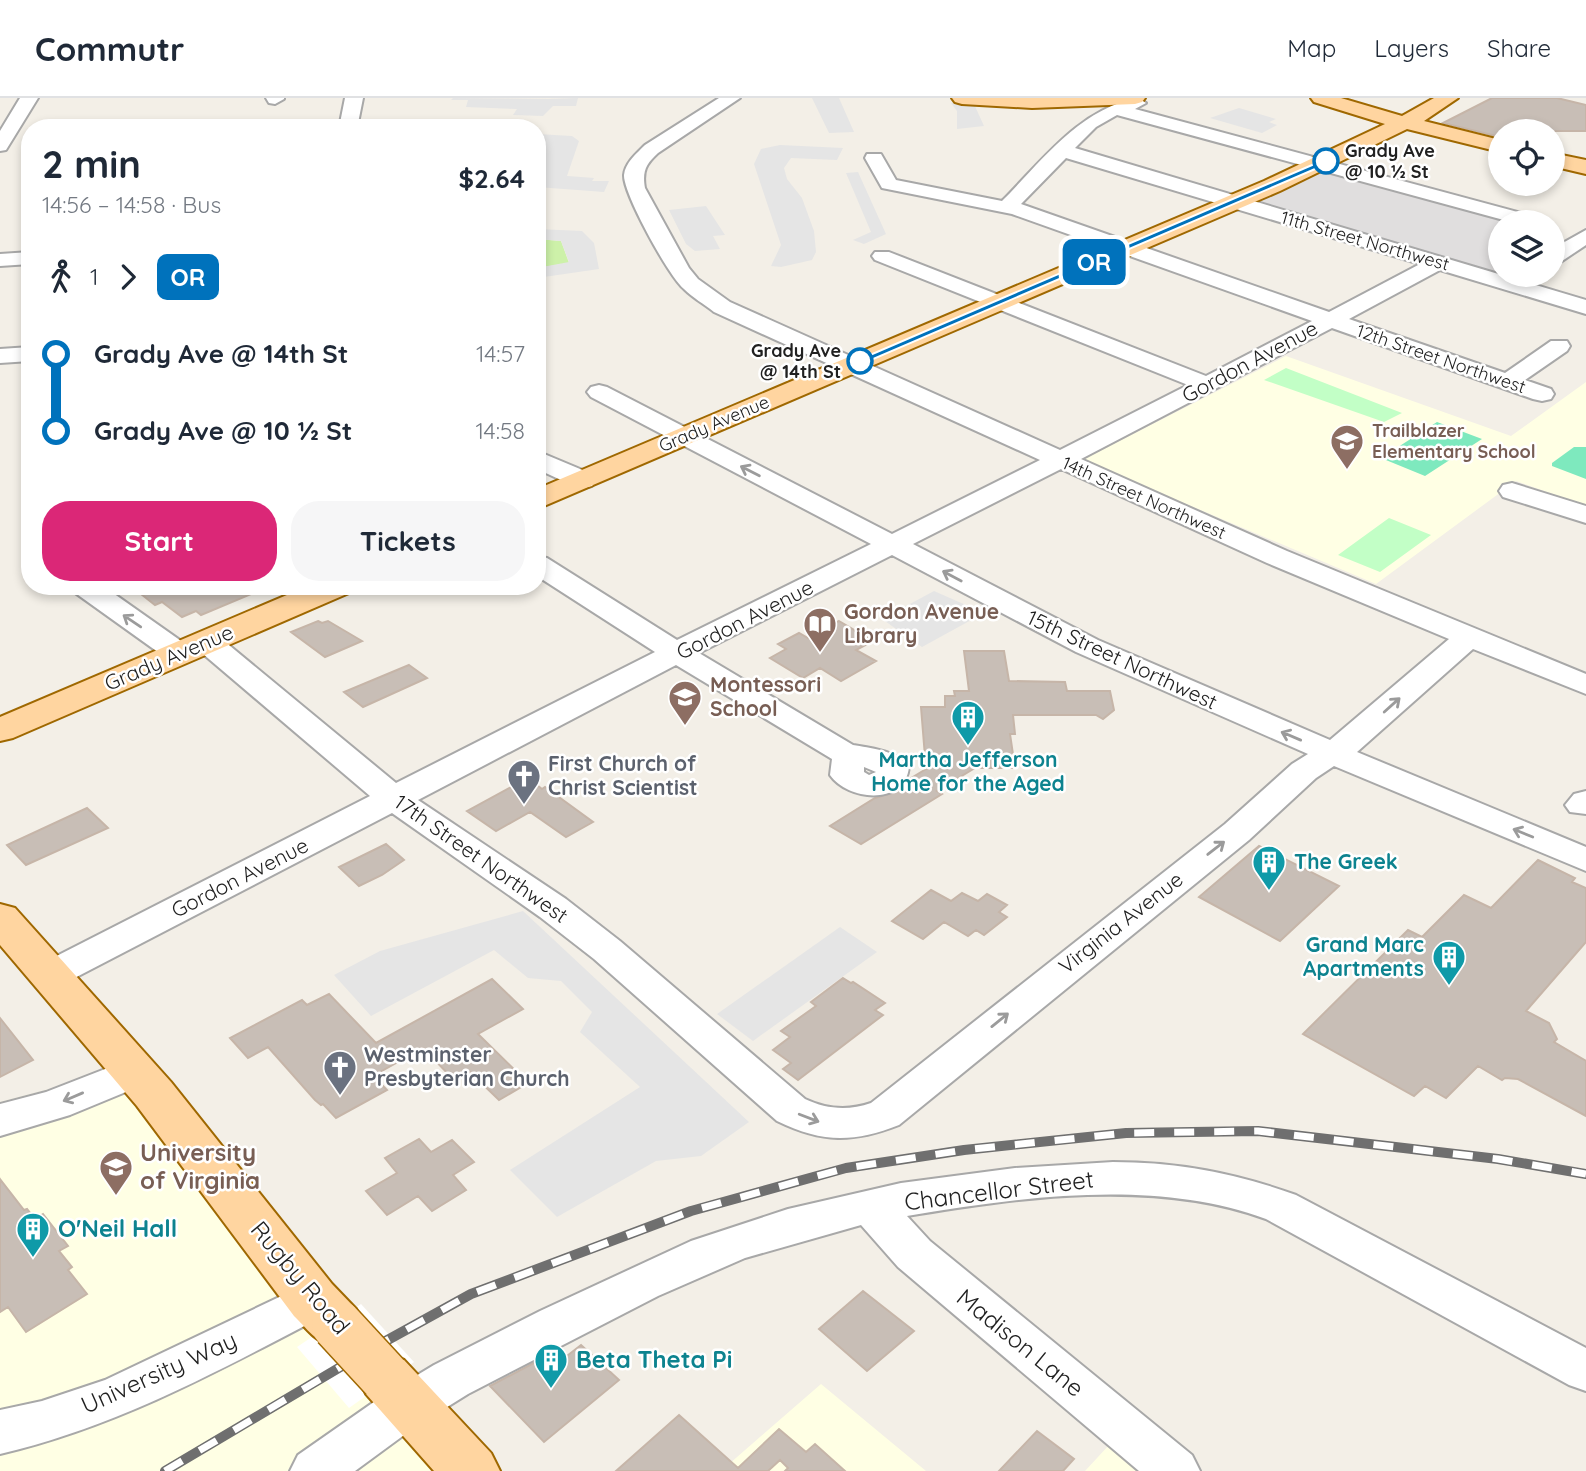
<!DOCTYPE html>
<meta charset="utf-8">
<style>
:root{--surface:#fff;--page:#f6f6f7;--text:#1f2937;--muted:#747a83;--line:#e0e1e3;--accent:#db2777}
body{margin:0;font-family:Quicksand,sans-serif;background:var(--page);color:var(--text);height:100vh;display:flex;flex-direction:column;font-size:26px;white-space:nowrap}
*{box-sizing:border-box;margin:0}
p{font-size:23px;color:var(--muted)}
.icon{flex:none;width:38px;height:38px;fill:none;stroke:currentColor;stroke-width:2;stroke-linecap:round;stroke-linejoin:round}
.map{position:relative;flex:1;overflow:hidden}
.details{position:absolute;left:21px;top:21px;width:525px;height:476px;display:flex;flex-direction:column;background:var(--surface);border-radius:28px;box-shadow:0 4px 10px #0003}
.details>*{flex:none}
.badge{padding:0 14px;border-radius:10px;font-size:24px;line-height:46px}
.tools{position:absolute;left:1488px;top:21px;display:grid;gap:14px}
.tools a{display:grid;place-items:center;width:77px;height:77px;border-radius:50%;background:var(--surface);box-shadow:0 4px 10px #0003;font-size:35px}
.map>.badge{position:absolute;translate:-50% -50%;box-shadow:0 0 0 4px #fff}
.legs{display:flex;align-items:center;gap:10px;height:77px;padding:0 21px;font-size:23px}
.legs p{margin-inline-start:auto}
.overview{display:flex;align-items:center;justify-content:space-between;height:119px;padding:0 21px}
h1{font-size:38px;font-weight:700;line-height:52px}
.button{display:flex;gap:14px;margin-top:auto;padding:14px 21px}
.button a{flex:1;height:80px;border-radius:28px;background:var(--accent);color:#fff;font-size:28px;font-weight:700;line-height:80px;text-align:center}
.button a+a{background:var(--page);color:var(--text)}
ul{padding:0 21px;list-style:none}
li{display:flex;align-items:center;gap:24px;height:77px;font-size:26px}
li i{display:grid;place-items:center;width:10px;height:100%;margin:0 9px;background:currentColor}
li i::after{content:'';width:18px;height:18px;margin:-9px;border:5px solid;border-radius:50%;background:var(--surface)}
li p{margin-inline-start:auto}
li:first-child i{background:linear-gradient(#0000 50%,currentColor 0)}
li:last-child i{background:linear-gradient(currentColor 50%,#0000 0)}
header{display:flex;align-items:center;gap:42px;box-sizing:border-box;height:98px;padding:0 35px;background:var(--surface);border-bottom:2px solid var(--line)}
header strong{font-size:33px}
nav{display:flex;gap:38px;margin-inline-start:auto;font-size:24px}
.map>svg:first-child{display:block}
.residential{fill:#e0dede}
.education{fill:#ffffe4}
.grass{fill:#cdf1a9}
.park{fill:#c2ffc6}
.pitch{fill:#7ee9be}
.parking{fill:#e5e5e5}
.pier{fill:#fff}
.building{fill:#c8beb6;stroke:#c6b5a8;stroke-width:2}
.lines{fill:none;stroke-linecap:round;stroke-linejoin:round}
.minor-casing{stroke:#a8a8a8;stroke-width:4}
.major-casing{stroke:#9f6800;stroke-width:4}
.minor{fill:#fff;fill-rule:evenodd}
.major{fill:#ffd5a0;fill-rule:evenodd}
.rail-casing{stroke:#6f6f6f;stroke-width:10}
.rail{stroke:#fff;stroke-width:7;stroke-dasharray:20;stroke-linecap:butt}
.major-bridge-casing{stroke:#9f6800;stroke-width:53;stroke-linecap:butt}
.major-bridge{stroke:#ffd5a0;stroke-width:50}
.oneway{stroke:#9b9b9b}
.line-1{fill:#0072bc;stroke:#fff;stroke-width:2}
.stop-1-dot{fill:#fff;stroke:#0072bc;stroke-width:3.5}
.labels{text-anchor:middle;stroke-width:5;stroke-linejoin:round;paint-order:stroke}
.far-stop-label{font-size:18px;font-weight:bold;fill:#212121;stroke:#fff;text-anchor:start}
.far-street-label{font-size:18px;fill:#212121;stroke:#fff}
.far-education-label{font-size:18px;font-weight:bold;fill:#785e54;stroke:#fff;text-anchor:start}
.street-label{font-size:21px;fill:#212121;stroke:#fff}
.education-label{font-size:21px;font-weight:bold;fill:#785e54;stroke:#fff;text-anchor:start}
.culture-label{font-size:21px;font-weight:bold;fill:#0d838f;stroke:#fff}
.worship-label{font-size:21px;font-weight:bold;fill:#5b616d;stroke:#fff;text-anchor:start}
.near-education-label{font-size:24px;font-weight:bold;fill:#785e54;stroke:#fff;text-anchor:start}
.near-street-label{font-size:24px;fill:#212121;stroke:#fff}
.near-culture-label{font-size:24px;font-weight:bold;fill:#0d838f;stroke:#fff;text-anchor:start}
</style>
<header>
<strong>Commutr</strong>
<nav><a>Map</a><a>Layers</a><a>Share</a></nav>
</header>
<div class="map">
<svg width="1586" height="1373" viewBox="0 0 1586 1373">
<rect width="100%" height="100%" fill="#f3efe7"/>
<path class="residential" d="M 1326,72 L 1519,124 L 1500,124 L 1500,176 L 1253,105 Z"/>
<path class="education" d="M 1286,258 L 1511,338 L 1586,284 L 1586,408 L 1516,383 L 1376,486 L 1082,362 Z
M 130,970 L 473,1373 L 0,1373 L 0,1004 Z
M 821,1286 L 926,1373 L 721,1373 Z
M 1110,1346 L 1145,1373 L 1085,1373 Z"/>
<path class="grass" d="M 537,141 L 561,143 L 569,165 L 537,170 Z"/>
<path class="park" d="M 1286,270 L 1402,315 L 1384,324 L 1264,282 Z
M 1389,420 L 1431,437 L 1380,474 L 1338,457 Z"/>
<path class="pitch" d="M 1437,324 L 1482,341 L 1425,378 L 1381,360 Z
M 1574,349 L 1586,349 L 1586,381 L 1552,368 L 1552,365 Z"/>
<path class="parking" d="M 453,0 L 548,1 L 578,0 L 576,8 L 553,8 L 543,18 L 513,17 L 517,11 L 466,9 L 468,2 L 451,2 Z
M 812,0 L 839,0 L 854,34 L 829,35 Z
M 951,5 L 974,6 L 984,28 L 957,31 L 957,13 Z
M 1239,10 L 1276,21 L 1269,24 L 1277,27 L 1262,35 L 1210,20 Z
M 537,36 L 572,38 L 579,43 L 567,78 L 594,80 L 592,83 L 609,83 L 604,94 L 537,89 L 537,59 L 542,48 L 537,47 Z
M 780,47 L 843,50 L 837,62 L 791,60 L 784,70 L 787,81 L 802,100 L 814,133 L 816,154 L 812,162 L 781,169 L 771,168 L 781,147 L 754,66 L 761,51 Z
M 858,74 L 886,136 L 864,146 L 853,142 L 871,134 L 846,75 Z
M 706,108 L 725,137 L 713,138 L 720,151 L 695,153 L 686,146 L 669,112 Z
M 537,131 L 582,133 L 594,145 L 599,171 L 537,180 L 537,170 L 569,164 L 561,143 L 537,141 Z
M 934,493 L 984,515 L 922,549 L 882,521 Z
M 523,813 L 749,1024 L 701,1058 L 656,1063 L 557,1119 L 510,1072 L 640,989 L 580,934 L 592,914 L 561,883 L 528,880 L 494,852 L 371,918 L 334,877 L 380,853 Z
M 840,829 L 877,854 L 753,943 L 717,916 Z"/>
<path class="pier" d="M 361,1206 L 414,1264 L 349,1310 L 297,1249 Z"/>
<path class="building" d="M 1492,0 L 1557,0 L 1586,7 L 1586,33 L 1500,33 L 1500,39 L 1443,25 Z
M 131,488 L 268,488 L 268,489 L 201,517 L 196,513 L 182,519 L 162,504 L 155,507 Z
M 318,523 L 322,525 L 328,523 L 362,543 L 325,559 L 291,534 Z
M 839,523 L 873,543 L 856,552 L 876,563 L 841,583 L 820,570 L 803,580 L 770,560 L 786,551 L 778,546 L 799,535 L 808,540 Z
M 964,553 L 1004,553 L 1009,583 L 1065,584 L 1067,593 L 1110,593 L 1114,612 L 1103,621 L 1096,617 L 1013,617 L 1015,636 L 1010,636 L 1015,670 L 975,670 L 937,693 L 942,696 L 861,746 L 830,728 L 875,700 L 899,693 L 908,682 L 926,671 L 921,609 L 945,609 L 945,598 L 955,598 L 954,593 L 969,593 Z
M 409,567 L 427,580 L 363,609 L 344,594 Z
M 528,680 L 542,691 L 545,689 L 593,724 L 566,739 L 530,714 L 496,733 L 467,713 Z
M 87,710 L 108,730 L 26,767 L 7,747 Z
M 386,746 L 404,762 L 382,777 L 359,788 L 339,769 Z
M 1259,748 L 1339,788 L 1280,843 L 1199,799 Z
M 1538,762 L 1575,780 L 1572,784 L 1586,790 L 1586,844 L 1526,913 L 1549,925 L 1557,941 L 1554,944 L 1586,963 L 1586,1018 L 1518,981 L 1505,980 L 1502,982 L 1478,968 L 1446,1000 L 1425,988 L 1414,998 L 1303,936 L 1408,832 L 1422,839 L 1464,797 L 1491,810 Z
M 931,792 L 951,803 L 962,795 L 978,803 L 987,796 L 1007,807 L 999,814 L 1007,819 L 984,837 L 976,832 L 968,838 L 944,824 L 923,841 L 892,823 Z
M 843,880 L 851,885 L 853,884 L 885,905 L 875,912 L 883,917 L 798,982 L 783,971 L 791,965 L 773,952 L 790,939 L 781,933 L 816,908 L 811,904 Z
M 492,881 L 523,911 L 478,936 L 528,985 L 499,1002 L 470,974 L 455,983 L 423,950 L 373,978 L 387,992 L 336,1020 L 323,1006 L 321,1007 L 315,1002 L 268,949 L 248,960 L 230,940 L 302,902 L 307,907 L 329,896 L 376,945 Z
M 0,920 L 33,962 L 0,979 Z
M 419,1041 L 431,1054 L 452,1042 L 474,1064 L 453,1077 L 466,1092 L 432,1113 L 418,1098 L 387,1117 L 366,1093 L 397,1075 L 385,1060 Z
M 0,1081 L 24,1112 L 27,1111 L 35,1121 L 43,1116 L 68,1148 L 59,1153 L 72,1169 L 68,1172 L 87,1196 L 26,1234 L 8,1209 L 0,1214 Z
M 863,1193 L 914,1233 L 867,1273 L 819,1231 Z
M 581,1247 L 619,1282 L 544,1344 L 490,1288 L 545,1259 L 554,1268 Z
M 679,1317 L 738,1370 L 779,1331 L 806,1354 L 815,1346 L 845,1373 L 785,1373 L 788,1370 L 780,1362 L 768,1373 L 616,1373 Z
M 1037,1333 L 1074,1361 L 1063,1373 L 999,1373 Z"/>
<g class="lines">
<defs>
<path id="minor" d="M 20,0 L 38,0 L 6,52 L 0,53 L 0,33 Z
M 266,0 L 284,0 L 284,1 L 275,6 L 269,5 Z
M 345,0 L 363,0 L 357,30 L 339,30 Z
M 719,0 L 740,0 L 658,55 C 646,66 642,73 645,90 L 689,170 L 698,181 L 730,204 L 1060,352 L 1188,287 L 875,162 L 872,158 L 875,154 L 889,154 L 1206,278 L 1312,223 L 1012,116 L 882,90 L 865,60 L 867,56 L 881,56 L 896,82 L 1002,103 C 1042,63 1079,11 1138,0 L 1146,5 L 1135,11 L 1540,120 L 1543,124 L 1511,124 L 1117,17 L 1096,29 L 1075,50 L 1586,202 L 1586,216 L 1440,172 L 1349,221 L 1505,275 L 1551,243 L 1567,243 L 1570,248 L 1567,253 L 1525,282 L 1551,291 L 1554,296 L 1551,301 L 1542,303 L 1533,301 L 1332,230 L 1081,361 L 1287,453 L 1586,576 L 1586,596 L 1473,551 L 1357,654 L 1586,749 L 1586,773 L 1334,668 L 1316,680 L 1249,742 L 899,1027 C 853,1045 822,1045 777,1023 L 594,861 L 540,819 L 392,715 L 63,886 L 50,890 L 37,886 L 31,877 L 37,868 L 370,698 L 196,550 L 192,544 L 196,538 L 207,535 L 218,538 L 396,685 L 655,554 L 537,478 L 537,458 L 547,460 L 677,542 L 871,446 L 591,299 L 587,294 L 591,289 L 599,287 L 607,289 L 892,436 L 1040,362 L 714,214 C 704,206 693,200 684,191 C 669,179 623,95 624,77 C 625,65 637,55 645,47 ZM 1066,60 L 1420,166 L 1329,214 L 1021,106 ZM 1061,371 L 1267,465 L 1449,541 L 1330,642 L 1098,542 L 913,446 ZM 892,457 L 1076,554 L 1308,656 L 1292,666 L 1225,726 L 871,1005 C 848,1013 826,1011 805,1001 L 620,843 L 566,801 L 418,702 L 676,567 L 832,661 L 830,677 C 848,703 905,708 909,669 C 898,653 871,650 853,647 L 699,555 ZM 864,669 L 876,674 L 869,677 L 864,674 Z
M 1586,132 L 1586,147 L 1559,165 L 1552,167 L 1552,151 Z
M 30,154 L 30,166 L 0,168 L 0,156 Z
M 30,249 L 30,263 L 0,265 L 0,251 Z
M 537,353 L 592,376 L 596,382 L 592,388 L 583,390 L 574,388 L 537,371 Z
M 1512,385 L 1586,408 L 1586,425 L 1503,399 L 1499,393 L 1503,387 Z
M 70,488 L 103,488 L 191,550 L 195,556 L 191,562 L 180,565 L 169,562 L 74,494 Z
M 1586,693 L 1586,716 L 1570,714 L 1565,707 L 1574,696 Z
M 136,959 L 150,964 L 156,974 L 150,984 L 70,1017 L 0,1038 L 0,1006 L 46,994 Z
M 1113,1064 C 1178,1064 1235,1075 1296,1097 L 1586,1250 L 1586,1293 L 1569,1287 L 1266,1121 C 1155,1080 1021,1099 907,1118 L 930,1143 L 1192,1357 L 1200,1373 L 1139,1373 L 898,1169 L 861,1127 L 745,1160 L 658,1198 L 468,1296 L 415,1329 L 355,1373 L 290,1373 L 298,1357 L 381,1299 L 434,1267 L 540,1213 L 691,1143 L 788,1111 L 901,1085 L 1015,1070 Z
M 313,1183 L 329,1189 L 336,1202 L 329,1215 C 222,1271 119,1328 0,1356 L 0,1312 L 42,1303 L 105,1282 Z"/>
<path id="major" d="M 952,0 L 1145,0 L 1142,4 L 1135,6 L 1032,10 L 962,6 L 955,4 Z
M 1311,0 L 1341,0 L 1402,18 L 1434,0 L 1458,0 L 1424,23 L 1500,42 L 1500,54 L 1407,31 L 1280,93 L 537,411 L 537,391 L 1264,83 L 1385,26 L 1314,4 Z
M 1552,55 L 1586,62 L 1586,76 L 1552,68 Z
M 308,488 L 353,488 L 349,495 L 13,640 L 0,643 L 0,619 Z
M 0,806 L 15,810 L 171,984 L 332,1186 L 356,1211 L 364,1227 L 356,1243 C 323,1255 316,1240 294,1218 L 137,1008 L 0,847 Z
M 385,1255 L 404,1262 L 491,1355 L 500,1373 L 434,1373 L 366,1296 L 358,1279 L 366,1262 Z"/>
</defs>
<use href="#minor" class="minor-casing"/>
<use href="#major" class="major-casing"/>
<use href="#minor" class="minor"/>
<use href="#major" class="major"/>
<defs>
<path id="rail" d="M 165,1373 L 364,1255 L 471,1196 L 691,1113 L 846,1070 L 964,1052 L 1126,1035 L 1258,1033 L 1498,1061 L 1586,1076"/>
</defs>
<use href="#rail" class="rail-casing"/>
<use href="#rail" class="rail"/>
<defs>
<path id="major-bridge" d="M 337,1227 L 385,1279"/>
</defs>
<use href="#major-bridge" class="major-bridge-casing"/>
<use href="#major-bridge" class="major-bridge"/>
</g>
<defs><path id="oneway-shaft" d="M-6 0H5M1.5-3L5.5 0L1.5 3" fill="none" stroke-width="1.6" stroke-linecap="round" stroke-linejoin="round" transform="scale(1.75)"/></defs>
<g class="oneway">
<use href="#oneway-shaft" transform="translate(750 373) rotate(-153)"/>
<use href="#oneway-shaft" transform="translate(952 478) rotate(-152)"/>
<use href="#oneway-shaft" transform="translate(132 523) rotate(-146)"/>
<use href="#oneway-shaft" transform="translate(1392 607) rotate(-42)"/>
<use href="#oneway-shaft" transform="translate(1291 638) rotate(-157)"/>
<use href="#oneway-shaft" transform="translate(1523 735) rotate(-158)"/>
<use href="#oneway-shaft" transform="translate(1216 750) rotate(-38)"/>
<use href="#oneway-shaft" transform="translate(1000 922) rotate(-39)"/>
<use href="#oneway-shaft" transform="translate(73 999) rotate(157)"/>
<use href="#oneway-shaft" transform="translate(809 1020) rotate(21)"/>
</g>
<path class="line-1" d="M 1326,61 L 1329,65 L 864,265 L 856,263 Z"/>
<defs>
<symbol id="school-pin" viewBox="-11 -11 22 30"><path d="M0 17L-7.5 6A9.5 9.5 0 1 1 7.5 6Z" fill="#8d6e63" stroke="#fff"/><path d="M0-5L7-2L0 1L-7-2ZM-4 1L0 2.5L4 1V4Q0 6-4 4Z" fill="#fff"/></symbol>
<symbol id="library-pin" viewBox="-11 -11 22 30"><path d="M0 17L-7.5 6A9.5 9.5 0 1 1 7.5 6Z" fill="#8d6e63" stroke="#fff"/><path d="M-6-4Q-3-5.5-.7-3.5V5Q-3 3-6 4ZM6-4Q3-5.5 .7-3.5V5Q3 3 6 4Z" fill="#fff"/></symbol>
<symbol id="building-pin" viewBox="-11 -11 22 30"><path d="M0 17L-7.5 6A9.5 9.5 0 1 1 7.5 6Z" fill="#0f9aa8" stroke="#fff"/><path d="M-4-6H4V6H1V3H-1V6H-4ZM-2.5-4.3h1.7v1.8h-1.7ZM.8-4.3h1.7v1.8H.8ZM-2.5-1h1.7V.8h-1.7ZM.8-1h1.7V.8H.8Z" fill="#fff"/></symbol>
<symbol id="church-pin" viewBox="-11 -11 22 30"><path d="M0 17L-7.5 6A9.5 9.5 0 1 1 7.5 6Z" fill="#6b7280" stroke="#fff"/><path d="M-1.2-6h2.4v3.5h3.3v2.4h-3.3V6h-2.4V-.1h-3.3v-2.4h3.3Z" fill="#fff"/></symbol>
<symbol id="university-pin" viewBox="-11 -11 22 30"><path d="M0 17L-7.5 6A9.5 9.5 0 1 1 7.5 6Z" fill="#8d6e63" stroke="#fff"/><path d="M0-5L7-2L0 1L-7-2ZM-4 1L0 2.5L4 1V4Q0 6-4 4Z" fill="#fff"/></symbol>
</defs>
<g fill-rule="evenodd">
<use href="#school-pin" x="1328" y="324" width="38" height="52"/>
<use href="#library-pin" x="801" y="507" width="38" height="52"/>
<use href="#school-pin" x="666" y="580" width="38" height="52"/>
<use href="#building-pin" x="949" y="600" width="38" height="52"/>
<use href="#church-pin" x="505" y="659" width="38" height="52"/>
<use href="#building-pin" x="1250" y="745" width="38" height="52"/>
<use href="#building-pin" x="1430" y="840" width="38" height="52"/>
<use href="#church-pin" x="321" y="950" width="38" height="52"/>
<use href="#university-pin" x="97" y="1050" width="38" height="52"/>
<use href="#building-pin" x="14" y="1112" width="38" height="52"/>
<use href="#building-pin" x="532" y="1243" width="38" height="52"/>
</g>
<g class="stop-1-dot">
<circle cx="1326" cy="63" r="12"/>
<circle cx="860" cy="263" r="12"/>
</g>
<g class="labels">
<g class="far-stop-label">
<text x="1345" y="59">Grady Ave<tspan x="1345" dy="21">@ 10 ½ St</tspan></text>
<text x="841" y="259" text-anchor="end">Grady Ave<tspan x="841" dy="21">@ 14th St</tspan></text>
</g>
<g class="far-street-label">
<text transform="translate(1365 143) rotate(16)" y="6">11th Street Northwest</text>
<text transform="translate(1441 261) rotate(19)" y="6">12th Street Northwest</text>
<text transform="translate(714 326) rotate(-23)" y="6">Grady Avenue</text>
<text transform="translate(1144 400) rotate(24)" y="6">14th Street Northwest</text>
</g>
<g class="far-education-label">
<text x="1372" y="339">Trailblazer<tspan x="1372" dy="21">Elementary School</tspan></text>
</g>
<g class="street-label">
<text transform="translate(1250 264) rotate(-28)" y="7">Gordon Avenue</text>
<text transform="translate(745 522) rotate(-27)" y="7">Gordon Avenue</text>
<text transform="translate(169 560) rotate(-23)" y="7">Grady Avenue</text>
<text transform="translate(1122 562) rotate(25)" y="7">15th Street Northwest</text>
<text transform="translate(481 761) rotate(35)" y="7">17th Street Northwest</text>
<text transform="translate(240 780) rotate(-27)" y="7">Gordon Avenue</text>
<text transform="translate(1121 825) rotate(-38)" y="7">Virginia Avenue</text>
</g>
<g class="education-label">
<text x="844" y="521">Gordon Avenue<tspan x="844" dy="24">Library</tspan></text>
<text x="710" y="594">Montessori<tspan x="710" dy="24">School</tspan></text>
</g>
<g class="culture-label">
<text x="968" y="669">Martha Jefferson<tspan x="968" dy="24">Home for the Aged</tspan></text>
<text x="1294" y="771" text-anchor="start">The Greek</text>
<text x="1424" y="854" text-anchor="end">Grand Marc<tspan x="1424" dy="24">Apartments</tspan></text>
</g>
<g class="worship-label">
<text x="548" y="673">First Church of<tspan x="548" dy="24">Christ Scientist</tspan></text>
<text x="364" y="964">Westminster<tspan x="364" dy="24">Presbyterian Church</tspan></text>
</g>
<g class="near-education-label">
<text x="140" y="1063">University<tspan x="140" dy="28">of Virginia</tspan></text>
</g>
<g class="near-street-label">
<text transform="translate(999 1093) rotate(-7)" y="8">Chancellor Street</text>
<text transform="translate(300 1180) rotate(50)" y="8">Rugby Road</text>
<text transform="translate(1020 1245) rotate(39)" y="8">Madison Lane</text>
<text transform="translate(159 1275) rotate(-24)" y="8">University Way</text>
</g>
<g class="near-culture-label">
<text x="58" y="1139">O'Neil Hall</text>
<text x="576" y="1270">Beta Theta Pi</text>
</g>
</g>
</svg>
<div class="tools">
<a><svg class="icon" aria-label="locate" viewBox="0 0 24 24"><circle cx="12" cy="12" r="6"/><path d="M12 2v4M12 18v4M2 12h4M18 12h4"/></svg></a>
<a><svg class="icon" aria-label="layers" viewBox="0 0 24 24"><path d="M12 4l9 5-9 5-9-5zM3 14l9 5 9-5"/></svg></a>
</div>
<b class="badge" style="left:1094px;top:164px;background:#0072bc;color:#fff">OR</b>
<section class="details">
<div class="overview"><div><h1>2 min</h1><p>14:56 – 14:58 · Bus</p></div><b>$2.64</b></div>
<div class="legs"><svg class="icon" aria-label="walk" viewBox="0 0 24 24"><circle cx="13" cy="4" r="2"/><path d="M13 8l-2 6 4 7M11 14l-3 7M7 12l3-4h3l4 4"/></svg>1<svg class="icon" aria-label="forward" viewBox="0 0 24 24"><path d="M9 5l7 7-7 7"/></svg><b class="badge" style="background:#0072bc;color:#fff">OR</b></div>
<ul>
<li><i style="color:#0072bc"></i><b>Grady Ave @ 14th St</b><p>14:57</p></li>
<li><i style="color:#0072bc"></i><b>Grady Ave @ 10 ½ St</b><p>14:58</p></li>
</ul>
<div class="button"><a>Start</a><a>Tickets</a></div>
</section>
</div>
